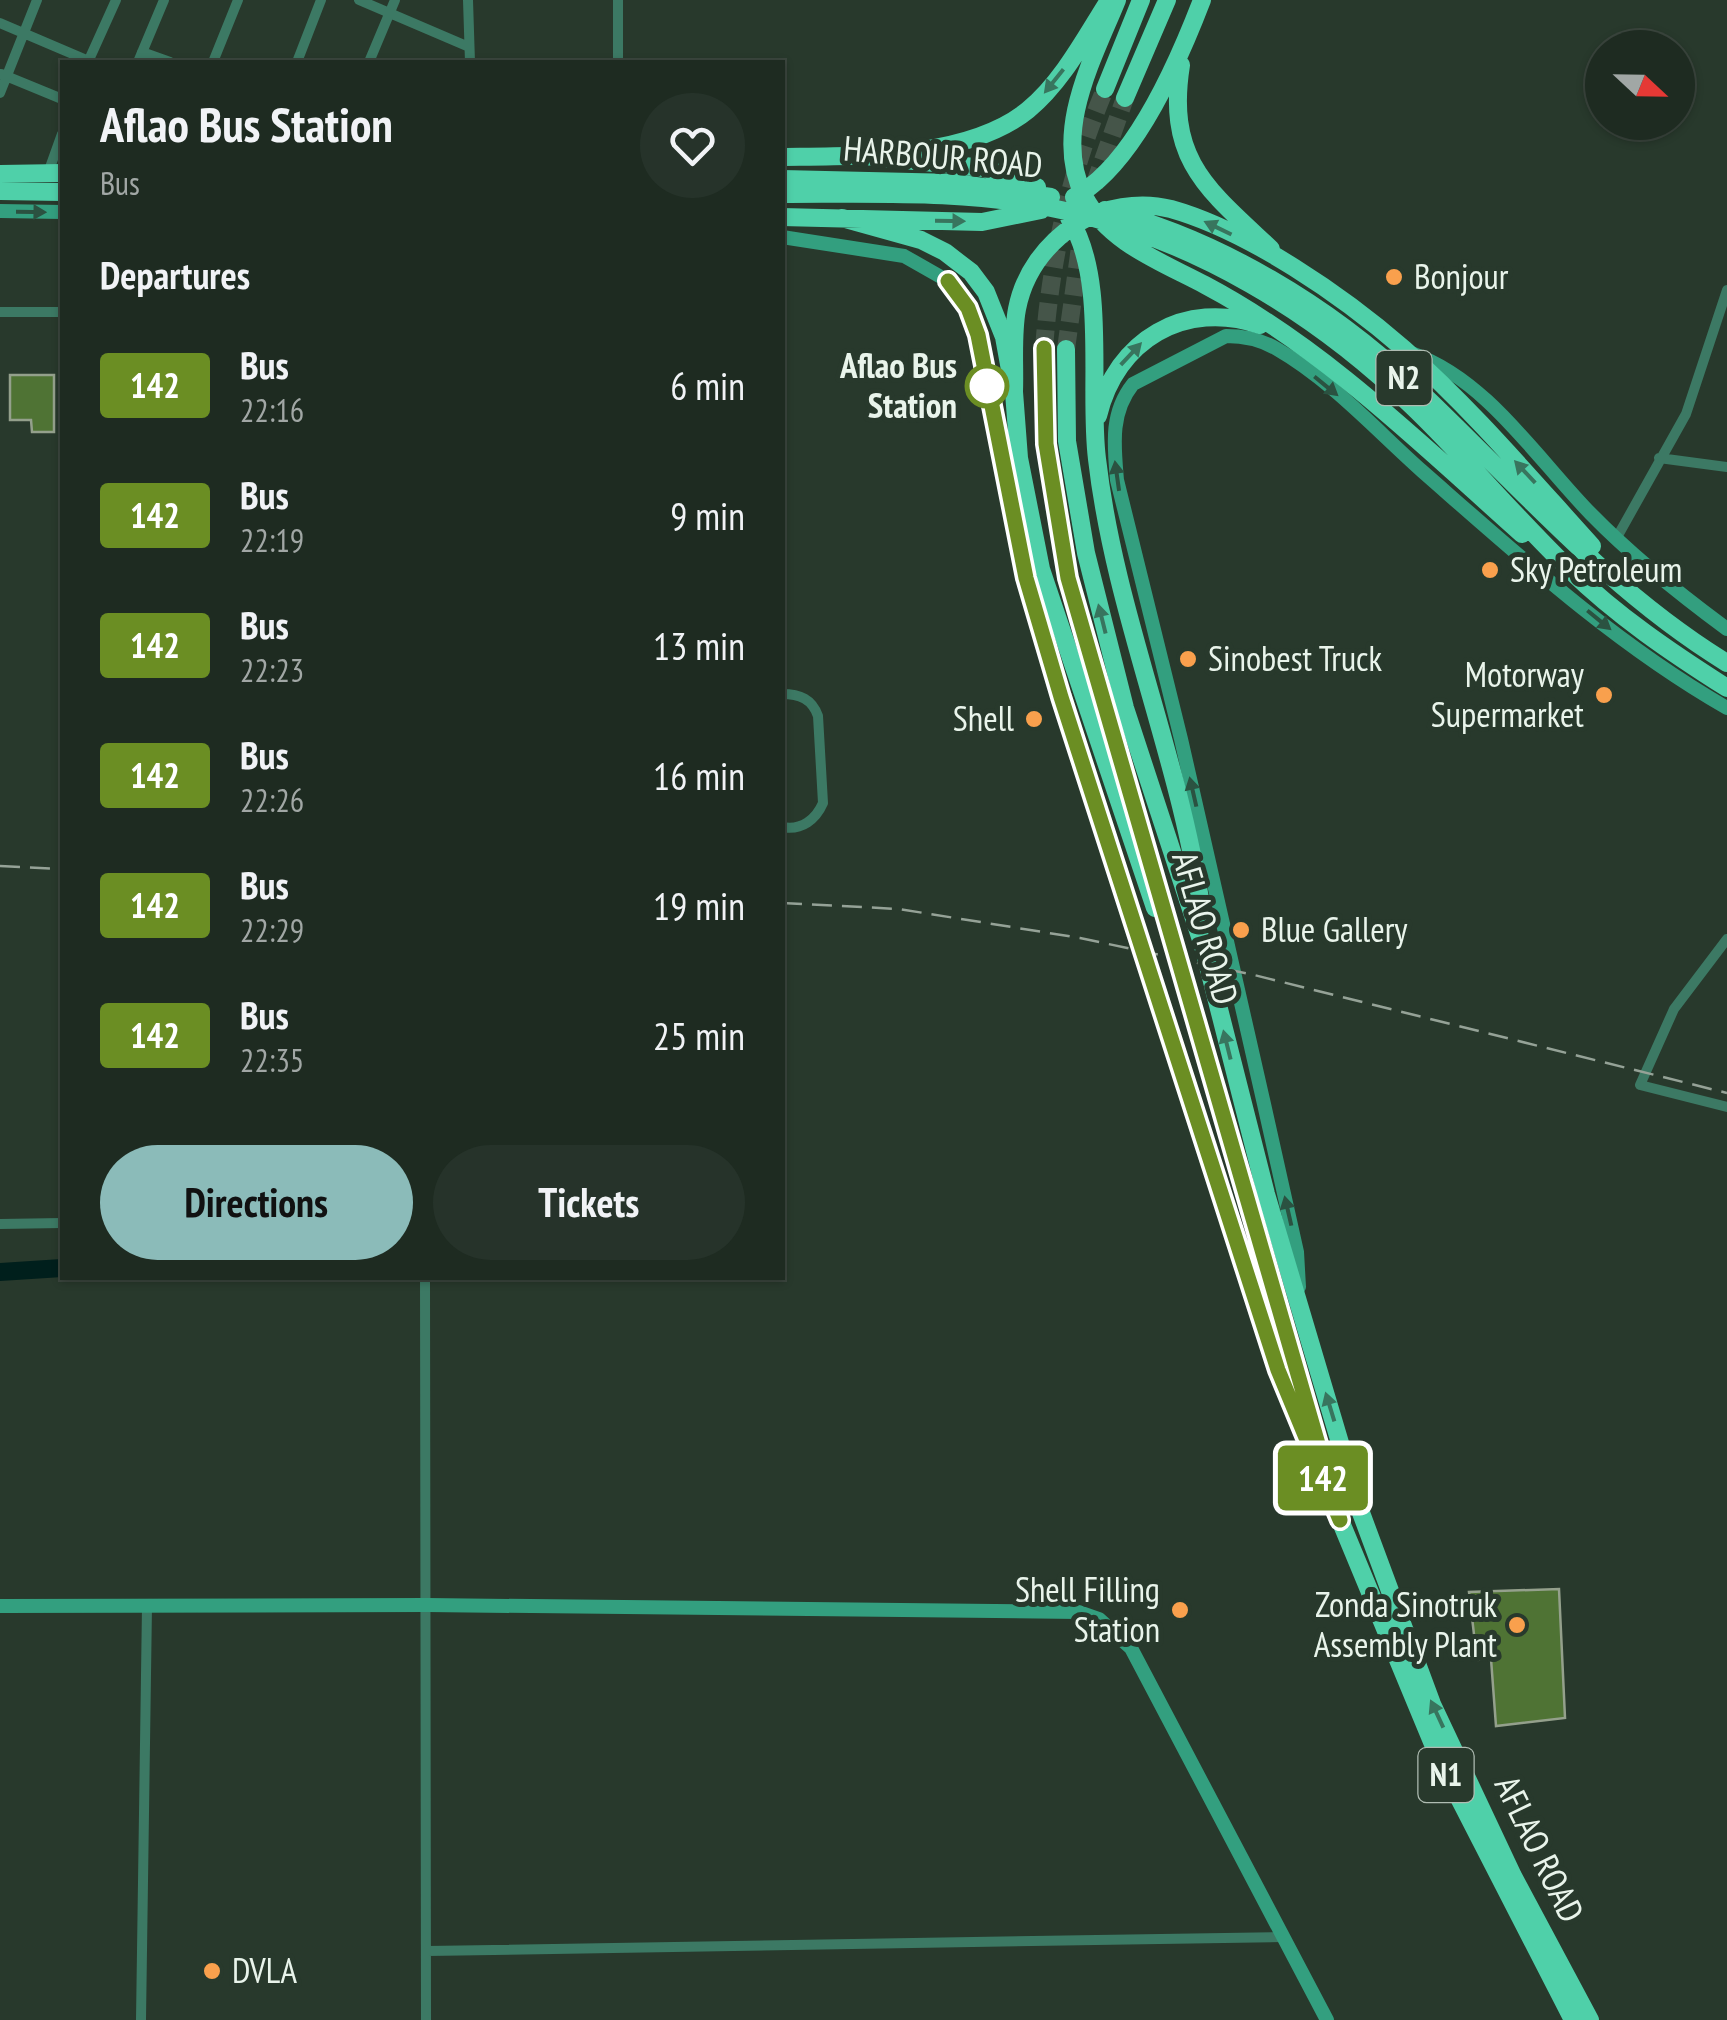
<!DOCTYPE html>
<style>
:root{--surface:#1e2b21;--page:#26332a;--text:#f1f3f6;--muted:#a1a7a5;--line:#3c473f;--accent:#8bbbb9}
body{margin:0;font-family:"PT Sans Narrow",sans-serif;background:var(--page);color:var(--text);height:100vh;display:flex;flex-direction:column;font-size:38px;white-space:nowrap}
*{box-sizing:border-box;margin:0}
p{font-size:32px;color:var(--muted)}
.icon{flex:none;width:55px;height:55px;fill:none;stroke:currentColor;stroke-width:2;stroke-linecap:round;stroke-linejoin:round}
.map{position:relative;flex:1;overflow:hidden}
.drawer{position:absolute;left:60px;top:60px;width:725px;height:1220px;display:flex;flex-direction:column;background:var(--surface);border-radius:0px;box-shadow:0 2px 8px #0004,0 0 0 2px var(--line)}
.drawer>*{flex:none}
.badge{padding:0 20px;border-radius:8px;font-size:35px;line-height:65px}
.needle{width:65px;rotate:112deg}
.tools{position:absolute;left:1585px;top:30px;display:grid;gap:20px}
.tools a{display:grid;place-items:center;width:110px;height:110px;border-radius:50%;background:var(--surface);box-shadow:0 2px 8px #0004,0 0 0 2px var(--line);font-size:50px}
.map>.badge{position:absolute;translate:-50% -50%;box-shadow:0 0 0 5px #fff}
h2{padding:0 40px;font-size:38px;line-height:90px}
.round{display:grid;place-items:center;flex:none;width:105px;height:105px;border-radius:52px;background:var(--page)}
.headline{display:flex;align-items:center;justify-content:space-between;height:170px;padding:0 40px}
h1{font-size:48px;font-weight:700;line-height:75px}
.primary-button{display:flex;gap:20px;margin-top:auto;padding:20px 40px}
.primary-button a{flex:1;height:115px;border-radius:60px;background:var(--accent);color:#111;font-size:40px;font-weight:700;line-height:115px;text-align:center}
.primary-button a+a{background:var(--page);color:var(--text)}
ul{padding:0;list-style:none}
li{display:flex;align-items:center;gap:30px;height:130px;padding:0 40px}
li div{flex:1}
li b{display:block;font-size:38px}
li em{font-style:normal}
li .badge{min-width:110px;font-weight:700;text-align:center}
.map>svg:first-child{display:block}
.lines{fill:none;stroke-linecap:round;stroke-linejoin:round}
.river{stroke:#001f1c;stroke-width:18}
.building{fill:#4f7334;stroke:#94a08c;stroke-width:2.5}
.highway-tunnel{stroke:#455549;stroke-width:18;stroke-dasharray:18 9;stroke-linecap:butt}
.street{stroke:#3c7964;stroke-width:10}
.secondary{stroke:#339f7f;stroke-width:14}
.highway{stroke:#4fd0a9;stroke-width:18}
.rail{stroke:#95a297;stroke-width:2.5;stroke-dasharray:20 10;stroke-linecap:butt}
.oneway{fill:#38755e}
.oneway2{fill:#2b5241}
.line-casing{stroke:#fff;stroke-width:22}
.line{stroke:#6b8e23;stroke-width:15}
.poi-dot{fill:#f9a04d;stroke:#28392c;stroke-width:4}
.stop-dot{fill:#fff;stroke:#6b8e23;stroke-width:5}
.labels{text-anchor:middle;stroke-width:10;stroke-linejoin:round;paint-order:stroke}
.shield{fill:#28392c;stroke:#afbcb2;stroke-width:2.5}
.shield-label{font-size:32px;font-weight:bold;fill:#e9f4eb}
.street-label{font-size:35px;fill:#e9f4eb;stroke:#28392c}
.poi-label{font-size:35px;fill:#e9f4eb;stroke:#28392c;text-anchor:start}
.stop-label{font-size:35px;font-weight:bold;fill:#e9f4eb;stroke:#28392c;text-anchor:end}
</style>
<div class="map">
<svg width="1727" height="2020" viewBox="0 0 1727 2020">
<rect width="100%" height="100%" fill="#28392c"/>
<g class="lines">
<path class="river" d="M 0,1272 L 62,1268"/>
</g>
<path class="building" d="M 10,375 L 54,375 L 54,432 L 32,432 L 31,420 L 10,420 Z
M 1559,1589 L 1565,1718 L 1496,1726 L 1491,1659 L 1477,1660 L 1469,1592 Z"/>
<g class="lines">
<path class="highway-tunnel" d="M 1094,186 L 1125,98
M 1044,348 C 1051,257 1070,173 1105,89
M 1066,349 L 1081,240"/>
<path class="street" d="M 359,0 L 469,47
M 468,0 L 470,62
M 618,0 L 618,62
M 0,23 L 89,61
M 142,52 L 170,62
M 88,62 L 116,0
M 138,62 L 164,0
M 213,62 L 238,0
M 297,62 L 321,0
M 369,62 L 395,0
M 1,74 L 62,99
M 0,93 L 37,0
M 48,173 L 62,134
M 0,312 L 62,312
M 1659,458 L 1727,467
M 1616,539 L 1686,414 L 1727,290
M 782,694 C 800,694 812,699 818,716 L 823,803 C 816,819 802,831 782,827
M 1727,939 L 1674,1009 L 1640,1085 L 1727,1107
M 0,1224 L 62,1223
M 425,1278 L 426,2020
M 427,1951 L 1282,1937
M 141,2020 L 147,1606"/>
<path class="secondary" d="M 0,211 L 62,212
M 782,237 L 904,256 L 948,281 L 968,308 L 983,355 L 1026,578 L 1278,1370 L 1317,1466
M 1414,354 C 1487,380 1538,460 1591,514 C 1633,557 1678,593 1727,629
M 1299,1287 L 1297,1252 L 1264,1104 L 1181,739 L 1117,480 C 1114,445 1110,413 1133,384 L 1226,336 C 1244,336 1262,340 1277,349 C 1331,380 1376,430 1422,471 C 1519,556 1615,644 1727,708
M 0,1606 L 427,1605 L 1079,1612 L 1099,1619 L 1131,1648 L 1327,2020"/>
<path class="highway" d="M 1117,0 C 1093,59 1052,132 1084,196 C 1108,243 1162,262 1205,285 C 1324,348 1422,445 1522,534
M 1181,65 C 1166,160 1207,189 1271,249
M 1105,89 L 1141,0
M 1125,98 L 1167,0
M 865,156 L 984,168 L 1037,187
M 782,157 C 857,156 968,159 1028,110 C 1061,83 1084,40 1106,5
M 0,174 L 62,173
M 782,179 L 955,183 L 1051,197
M 0,191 L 62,192
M 782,194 C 875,194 971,190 1061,210 C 1194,239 1316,313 1413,407 C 1467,459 1516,518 1570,570 C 1617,616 1672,653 1727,688
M 1074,197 C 1134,166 1179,60 1202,0
M 1105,210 C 1219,239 1329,306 1414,386 C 1516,482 1606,589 1727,663
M 782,217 L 982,222 L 1041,210
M 842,218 L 921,240 L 945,252 L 971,272 L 986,292 L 1004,337 L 1014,392 L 1019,458 L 1041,569 L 1155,908
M 1069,218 C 1108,279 1088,388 1097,459 C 1115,616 1183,764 1203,920
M 1044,348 L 1047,444 L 1068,578 L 1340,1520 L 1440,1761 L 1573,2020
M 1066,349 L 1067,441 L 1086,553 L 1125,708 L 1203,946 L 1266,1194 L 1360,1510 L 1432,1704 L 1513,1876 L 1590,2020
M 1014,392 C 1015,365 1012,335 1017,309 C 1024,273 1046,244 1076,224 C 1103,207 1140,201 1171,209 C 1249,231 1343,296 1404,349 C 1472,409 1531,479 1592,546
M 1098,416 C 1116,340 1185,299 1260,325"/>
<path class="rail" d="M 0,866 L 62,869
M 782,903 L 899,909 L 1080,938 L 1254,975 L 1727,1093"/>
</g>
<defs><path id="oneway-solid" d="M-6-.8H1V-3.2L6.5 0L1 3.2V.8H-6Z" transform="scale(2.5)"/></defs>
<g class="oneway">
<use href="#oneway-solid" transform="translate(1054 81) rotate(129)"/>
<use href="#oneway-solid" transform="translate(950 221) rotate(1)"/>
<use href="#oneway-solid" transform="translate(1218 228) rotate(-154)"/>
<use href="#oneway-solid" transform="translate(1131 354) rotate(-47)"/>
<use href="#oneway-solid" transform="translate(1525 472) rotate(-133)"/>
<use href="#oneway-solid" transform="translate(1102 619) rotate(-104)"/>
<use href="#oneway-solid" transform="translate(1227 1045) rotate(-104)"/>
<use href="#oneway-solid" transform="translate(1330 1407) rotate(-107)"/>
<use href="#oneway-solid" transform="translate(1437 1714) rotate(-115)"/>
</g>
<g class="oneway2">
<use href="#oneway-solid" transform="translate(31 212) rotate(1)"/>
<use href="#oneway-solid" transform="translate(1326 386) rotate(39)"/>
<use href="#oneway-solid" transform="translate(1117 476) rotate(-98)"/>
<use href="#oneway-solid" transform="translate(1599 620) rotate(39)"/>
<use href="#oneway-solid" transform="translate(1193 792) rotate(-103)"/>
<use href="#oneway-solid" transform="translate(1288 1211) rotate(-103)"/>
</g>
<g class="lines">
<defs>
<path id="line" d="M 948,281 L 968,308 L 978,335 L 1026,578 L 1061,697 L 1278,1370 L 1340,1520 L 1068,578 L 1046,444 L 1044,348"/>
</defs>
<use href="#line" class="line-casing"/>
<use href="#line" class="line"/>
</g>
<g class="poi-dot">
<circle cx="1394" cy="277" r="10"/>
<circle cx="1490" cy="570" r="10"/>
<circle cx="1188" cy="659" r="10"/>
<circle cx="1604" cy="695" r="10"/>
<circle cx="1034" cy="719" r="10"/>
<circle cx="1241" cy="930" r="10"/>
<circle cx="1180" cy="1610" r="10"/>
<circle cx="1517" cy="1625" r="10"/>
<circle cx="212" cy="1971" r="10"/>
</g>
<circle class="stop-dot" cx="987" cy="386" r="20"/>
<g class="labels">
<g class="shield">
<rect x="1376.5" y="351" width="55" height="54" rx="8"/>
<rect x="1418.5" y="1748" width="55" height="54" rx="8"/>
</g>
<g class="shield-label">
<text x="1404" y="389">N2</text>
<text x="1446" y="1786">N1</text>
</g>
<g class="street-label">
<text transform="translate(943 157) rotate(5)" y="12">HARBOUR ROAD</text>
<text transform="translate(1205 928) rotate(74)" y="12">AFLAO ROAD</text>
<text transform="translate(1539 1849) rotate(64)" y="12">AFLAO ROAD</text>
</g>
<g class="poi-label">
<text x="1414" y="289">Bonjour</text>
<text x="1510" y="582">Sky Petroleum</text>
<text x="1208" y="671">Sinobest Truck</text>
<text x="1584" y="687" text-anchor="end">Motorway<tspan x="1584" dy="40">Supermarket</tspan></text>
<text x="1014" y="731" text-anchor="end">Shell</text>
<text x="1261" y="942">Blue Gallery</text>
<text x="1160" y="1602" text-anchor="end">Shell Filling<tspan x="1160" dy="40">Station</tspan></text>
<text x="1497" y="1617" text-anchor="end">Zonda Sinotruk<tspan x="1497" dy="40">Assembly Plant</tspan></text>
<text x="232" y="1983">DVLA</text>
</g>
<g class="stop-label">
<text x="957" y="378">Aflao Bus<tspan x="957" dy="40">Station</tspan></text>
</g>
</g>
</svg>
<div class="tools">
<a><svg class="needle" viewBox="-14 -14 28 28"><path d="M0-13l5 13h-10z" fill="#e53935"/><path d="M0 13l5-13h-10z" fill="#a1a7a5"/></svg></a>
</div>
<b class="badge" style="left:1323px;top:1478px;background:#6b8e23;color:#fff">142</b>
<section class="drawer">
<div class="headline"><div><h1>Aflao Bus Station</h1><p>Bus</p></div><a class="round"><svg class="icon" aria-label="heart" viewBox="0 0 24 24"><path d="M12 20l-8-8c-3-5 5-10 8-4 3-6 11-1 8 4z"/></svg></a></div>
<h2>Departures</h2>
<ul>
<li><span class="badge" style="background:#6b8e23;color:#fff">142</span><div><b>Bus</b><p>22:16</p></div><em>6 min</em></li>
<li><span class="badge" style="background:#6b8e23;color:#fff">142</span><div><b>Bus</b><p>22:19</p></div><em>9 min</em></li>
<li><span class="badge" style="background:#6b8e23;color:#fff">142</span><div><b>Bus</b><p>22:23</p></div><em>13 min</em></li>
<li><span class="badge" style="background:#6b8e23;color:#fff">142</span><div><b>Bus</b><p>22:26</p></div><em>16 min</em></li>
<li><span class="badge" style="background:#6b8e23;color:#fff">142</span><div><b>Bus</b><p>22:29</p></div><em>19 min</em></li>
<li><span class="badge" style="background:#6b8e23;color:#fff">142</span><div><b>Bus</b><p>22:35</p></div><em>25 min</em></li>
</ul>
<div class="primary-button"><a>Directions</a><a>Tickets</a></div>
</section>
</div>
